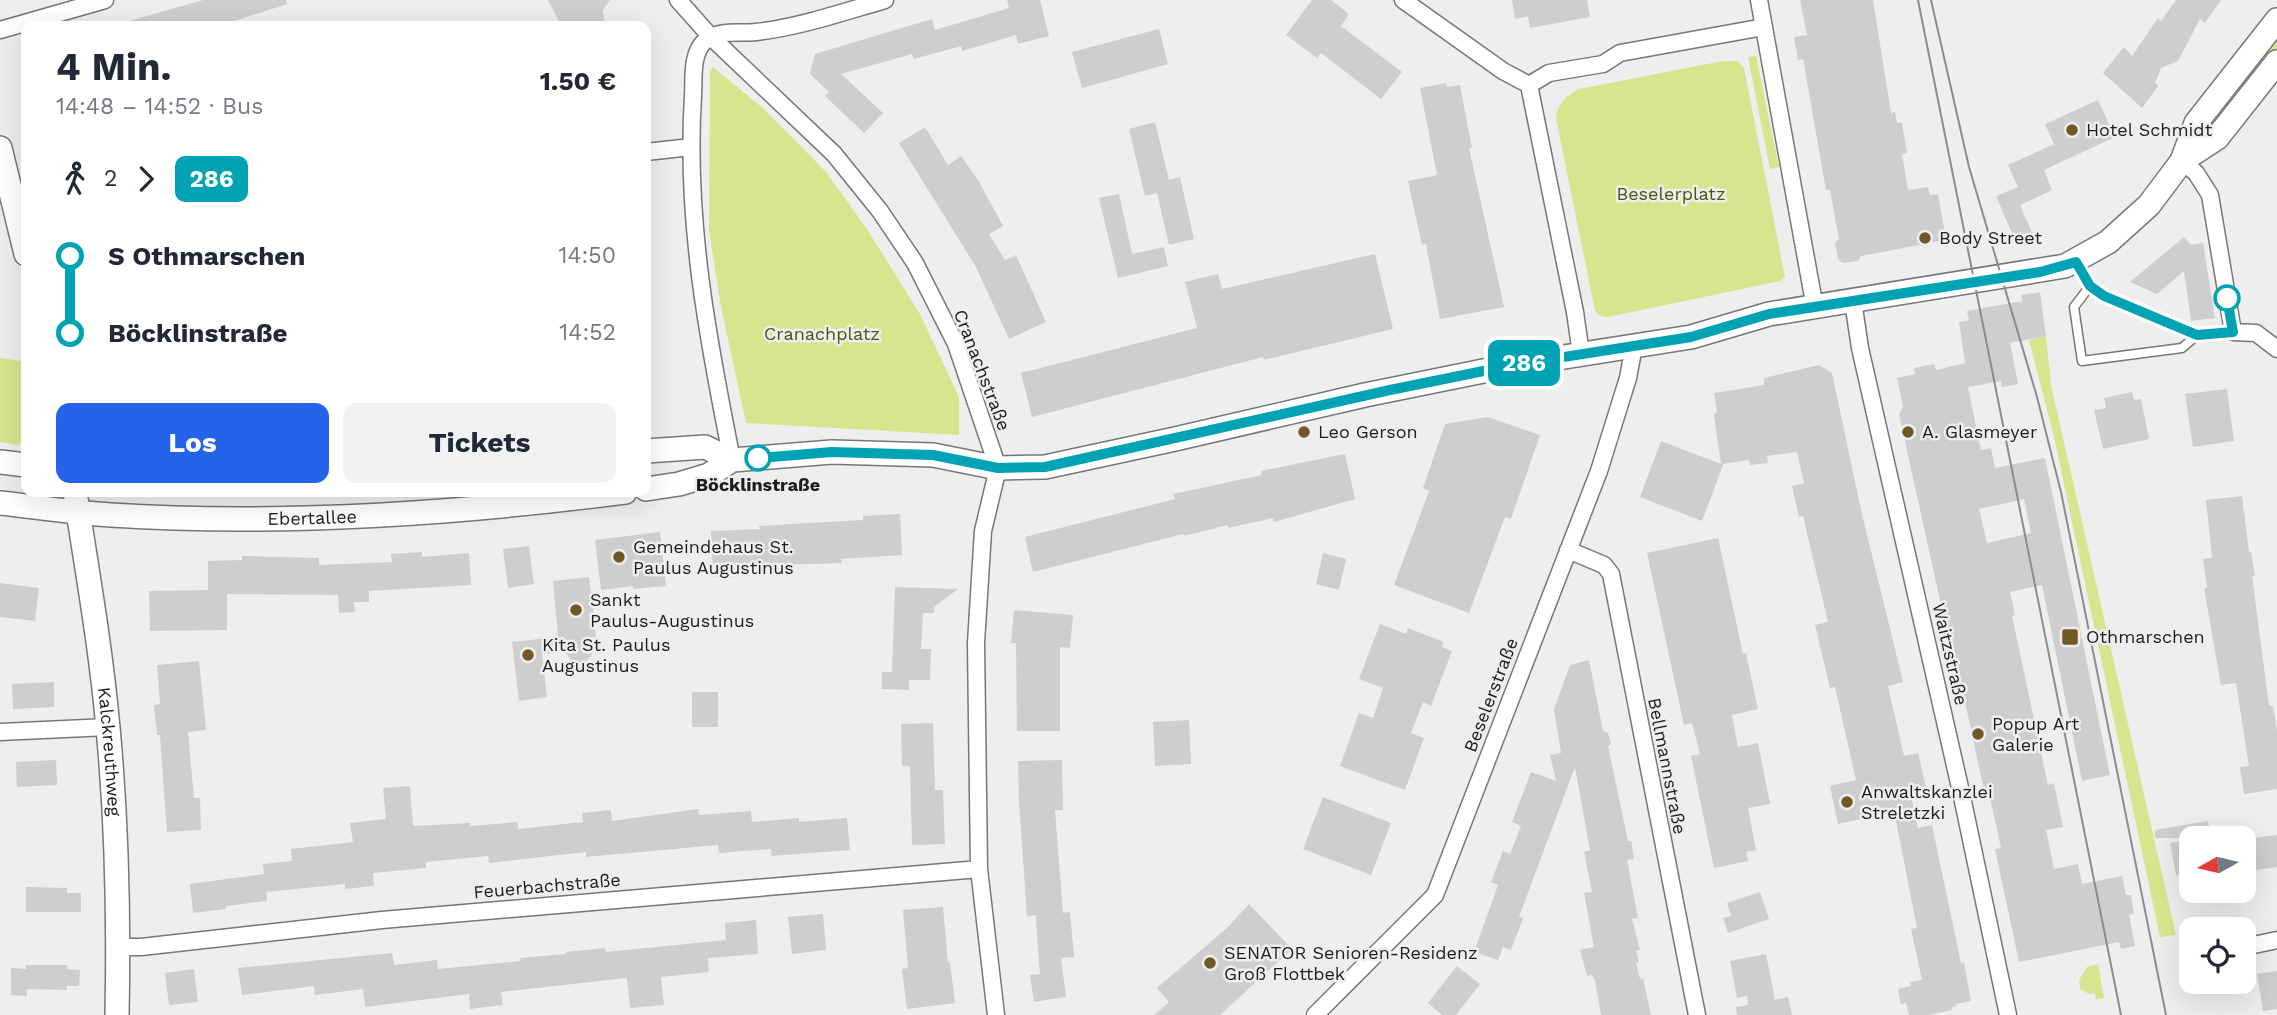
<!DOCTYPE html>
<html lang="de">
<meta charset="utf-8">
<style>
:root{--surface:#fff;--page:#f2f2f3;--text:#1f2937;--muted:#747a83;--accent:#2563eb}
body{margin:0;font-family:"Work Sans",sans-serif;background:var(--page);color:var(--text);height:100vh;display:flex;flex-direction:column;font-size:26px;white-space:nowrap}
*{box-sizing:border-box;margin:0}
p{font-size:23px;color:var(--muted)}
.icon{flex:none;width:38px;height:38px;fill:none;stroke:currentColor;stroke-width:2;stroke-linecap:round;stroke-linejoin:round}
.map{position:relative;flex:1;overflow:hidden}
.sheet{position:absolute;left:21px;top:21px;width:630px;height:476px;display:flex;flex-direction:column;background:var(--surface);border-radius:14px;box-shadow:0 7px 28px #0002}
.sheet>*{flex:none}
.badge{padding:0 14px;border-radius:10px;font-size:24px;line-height:46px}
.needle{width:46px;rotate:262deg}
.buttons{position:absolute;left:2179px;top:826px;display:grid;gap:14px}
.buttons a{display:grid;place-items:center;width:77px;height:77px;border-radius:14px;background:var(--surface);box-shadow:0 7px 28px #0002;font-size:35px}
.map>.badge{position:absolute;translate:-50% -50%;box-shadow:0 0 0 4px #fff}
.legs{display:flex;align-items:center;gap:10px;height:77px;padding:0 35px;font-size:23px}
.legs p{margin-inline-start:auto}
.overview{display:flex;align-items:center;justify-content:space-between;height:119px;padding:0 35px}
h1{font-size:38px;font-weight:700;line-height:52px}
.primary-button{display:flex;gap:14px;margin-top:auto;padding:14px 35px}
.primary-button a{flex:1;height:80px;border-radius:14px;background:var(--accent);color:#fff;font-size:28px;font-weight:700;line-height:80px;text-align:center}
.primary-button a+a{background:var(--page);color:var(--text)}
ul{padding:0 35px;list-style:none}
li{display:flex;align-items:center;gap:24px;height:77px;font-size:26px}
li i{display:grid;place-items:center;width:10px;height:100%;margin:0 9px;background:currentColor}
li i::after{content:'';width:18px;height:18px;margin:-9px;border:5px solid;border-radius:50%;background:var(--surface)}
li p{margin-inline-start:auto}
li:first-child i{background:linear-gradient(#0000 50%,currentColor 0)}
li:last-child i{background:linear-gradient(currentColor 50%,#0000 0)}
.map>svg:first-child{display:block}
.green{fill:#d8e58e}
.building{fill:#cfcece;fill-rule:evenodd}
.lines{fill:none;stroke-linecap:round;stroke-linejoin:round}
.lane-casing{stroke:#777778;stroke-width:11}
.street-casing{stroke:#777778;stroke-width:19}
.secondary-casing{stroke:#777778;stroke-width:26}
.lane{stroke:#fff;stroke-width:8}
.street{stroke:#fff;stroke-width:16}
.secondary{stroke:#fff;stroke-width:23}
.tram{stroke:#8c8c8d;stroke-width:2}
.line-1-casing{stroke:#fff;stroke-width:16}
.line-1{stroke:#00a3b4;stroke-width:10}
.poi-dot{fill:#725729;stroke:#eeeeef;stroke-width:2.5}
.stop-1-dot{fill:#fff;stroke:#00a3b4;stroke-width:3.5}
.labels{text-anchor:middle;stroke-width:5;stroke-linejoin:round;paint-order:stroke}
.poi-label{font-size:18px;fill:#1d1d1d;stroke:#eeeeef;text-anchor:start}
.park-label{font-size:18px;fill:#4d540f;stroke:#eeeeef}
.street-label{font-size:18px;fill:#1d1d1d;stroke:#eeeeef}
.stop-label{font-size:18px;font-weight:bold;fill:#1d1d1d;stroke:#eeeeef}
</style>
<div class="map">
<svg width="2277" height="1015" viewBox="0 0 2277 1015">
<rect width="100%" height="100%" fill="#eeeeef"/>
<path class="green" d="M 2277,31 L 2277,53 L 2207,133 L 2205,127 Z
M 1756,56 L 1779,167 L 1770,169 L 1748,57 Z
M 1723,61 L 1738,61 L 1744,68 L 1785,277 L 1780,281 L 1608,317 L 1600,316 L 1595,311 L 1556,118 C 1558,102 1565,97 1579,89 Z
M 713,67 L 764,109 L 826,172 L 867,229 L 920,314 L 959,397 L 959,435 L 746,423 L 721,307 L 709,231 L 710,70 Z
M 2046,336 L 2051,385 L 2176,935 L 2160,937 L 2054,437 L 2029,340 Z
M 0,358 L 21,361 C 26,387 34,421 19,445 L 0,442 Z
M 2098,964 L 2104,998 L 2096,1000 L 2095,993 L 2089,994 L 2080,989 L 2079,980 L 2087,967 Z"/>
<path class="building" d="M 203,0 L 286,0 L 287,4 L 219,26 L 126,26 L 126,22 Z
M 548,0 L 610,0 L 603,10 L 605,26 L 561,26 Z
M 1007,0 L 1040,0 L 1049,36 L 1018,44 L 1016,35 L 962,51 L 961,46 L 914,59 L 912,54 L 841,74 L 883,113 L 864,133 L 825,96 L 829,92 L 810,74 L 815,54 L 932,19 L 935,30 L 1009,8 Z
M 1312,0 L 1331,0 L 1349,14 L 1341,26 L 1402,72 L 1381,99 L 1321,53 L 1317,58 L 1286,35 Z
M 1512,0 L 1587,0 L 1590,17 L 1530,28 L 1528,16 L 1515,19 Z
M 1800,0 L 1873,0 L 1891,113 L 1895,112 L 1897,123 L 1902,123 L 1907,153 L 1902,154 L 1908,190 L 1928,187 L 1930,195 L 1938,194 L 1946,240 L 1861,256 L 1858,261 L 1843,263 L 1838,259 L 1835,243 L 1839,239 L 1830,190 L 1826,190 L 1803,59 L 1798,60 L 1794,37 L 1807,35 Z
M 2176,0 L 2221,0 L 2205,23 L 2200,19 L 2178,61 L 2161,68 L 2155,83 L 2158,86 L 2142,108 L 2103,73 L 2124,47 L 2132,56 L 2158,18 L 2161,21 Z
M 1159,29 L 1168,64 L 1082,88 L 1072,52 Z
M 1446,83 L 1447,87 L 1460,85 L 1472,148 L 1469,148 L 1504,307 L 1440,319 L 1426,244 L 1422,245 L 1408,181 L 1437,175 L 1420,88 Z
M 2098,100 L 2115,137 L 2044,170 L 2052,190 L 2020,205 L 2034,237 L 2017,245 L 1996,196 L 2018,187 L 2008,165 L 2054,144 L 2045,124 Z
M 1155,122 L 1169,180 L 1180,177 L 1194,239 L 1169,245 L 1157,193 L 1145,196 L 1129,129 Z
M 925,127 L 948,165 L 961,156 L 978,180 L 1003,226 L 989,234 L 1005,260 L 1016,255 L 1046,322 L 1009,339 L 976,267 L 899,143 Z
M 1119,194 L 1132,254 L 1164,247 L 1168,266 L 1118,278 L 1099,198 Z
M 2184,237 L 2191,245 L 2203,243 L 2215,318 L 2191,321 L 2184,271 L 2157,294 L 2130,282 Z
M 1375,254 L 1393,329 L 1264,360 L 1263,357 L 1032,417 L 1021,373 L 1197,328 L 1185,282 L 1218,274 L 1222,289 Z
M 2040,292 L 2046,336 L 2010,343 L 2018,384 L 2002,387 L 2001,381 L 1968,387 L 1981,450 L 1991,448 L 1995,468 L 2045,458 L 2110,775 L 2082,781 L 2042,585 L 2010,592 L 2015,615 L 2012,616 L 2048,785 L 2054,783 L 2063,827 L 2046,830 L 2054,869 L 2078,864 L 2082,884 L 2122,876 L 2126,895 L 2131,895 L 2134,914 L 2129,915 L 2135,946 L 2121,949 L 2119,942 L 2019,962 L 1995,849 L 2001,848 L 1989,793 L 1985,795 L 1951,636 L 1948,637 L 1899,414 L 1903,407 L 1897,378 L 1915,374 L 1914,368 L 1934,364 L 1936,370 L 1965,363 L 1959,322 L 1969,320 L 1967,311 L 2023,301 L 2021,295 ZM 2024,499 L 2031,533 L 1987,543 L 1979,509 Z
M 1819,365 L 1832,373 L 1861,510 L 1903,682 L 1888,686 L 1904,756 L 1918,753 L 1928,796 L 1912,800 L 1918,828 L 1932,825 L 1961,963 L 1964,962 L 1971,1001 L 1956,1004 L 1956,1006 L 1951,1007 L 1952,1010 L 1928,1015 L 1909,1015 L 1906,1003 L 1901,1004 L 1898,989 L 1911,986 L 1910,982 L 1922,980 L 1911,929 L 1917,928 L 1894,811 L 1838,824 L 1830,786 L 1856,780 L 1835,687 L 1830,688 L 1815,625 L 1828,622 L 1803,516 L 1799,517 L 1792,486 L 1804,483 L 1797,452 L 1767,456 L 1768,463 L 1750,465 L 1749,460 L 1722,464 L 1723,465 L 1702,521 L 1640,497 L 1661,441 L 1721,464 L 1714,415 L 1717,411 L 1714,393 L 1764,385 L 1764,378 Z
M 2227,389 L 2234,441 L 2193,447 L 2185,394 Z
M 2132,392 L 2134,400 L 2141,399 L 2149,439 L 2103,449 L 2094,410 L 2106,408 L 2104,398 Z
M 1488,417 L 1540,435 L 1511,519 L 1505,517 L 1469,613 L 1394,585 L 1429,491 L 1423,488 L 1445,424 Z
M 1345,454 L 1355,499 L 1274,522 L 1273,518 L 1228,528 L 1228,525 L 1184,536 L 1183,534 L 1033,572 L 1025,537 L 1175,499 L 1173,494 L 1262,475 L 1261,471 Z
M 2242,496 L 2249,552 L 2251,552 L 2255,576 L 2252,576 L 2269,706 L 2273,706 L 2277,730 L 2277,789 L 2244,794 L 2240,767 L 2249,766 L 2236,683 L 2221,685 L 2204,588 L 2207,588 L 2203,559 L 2212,558 L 2206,500 Z
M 900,514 L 902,555 L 841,559 L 842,563 L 741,566 L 741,576 L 713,577 L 711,531 L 760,529 L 759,526 L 863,520 L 863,516 Z
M 660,532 L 666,586 L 633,589 L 633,586 L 601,590 L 595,540 Z
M 1718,538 L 1743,654 L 1746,653 L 1758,709 L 1732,715 L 1738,747 L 1758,743 L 1770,804 L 1748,808 L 1756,850 L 1746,852 L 1748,861 L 1714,868 L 1691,756 L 1700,754 L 1692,723 L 1684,725 L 1647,553 Z
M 529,546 L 534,584 L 508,588 L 503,549 Z
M 422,552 L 422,557 L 469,553 L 471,585 L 369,591 L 369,602 L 354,602 L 355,612 L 339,613 L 338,595 L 227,594 L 227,630 L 150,631 L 149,591 L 208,590 L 208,561 L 242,560 L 242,556 L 319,558 L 319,565 L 392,562 L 391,554 Z
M 1323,553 L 1346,559 L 1339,590 L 1316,584 Z
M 589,577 L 596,637 L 591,637 L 592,655 L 585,662 L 577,663 L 572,661 L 565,652 L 542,654 L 547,697 L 519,701 L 512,642 L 558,637 L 553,581 Z
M 0,583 L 39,588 L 35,621 L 0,617 Z
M 895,587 L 958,589 L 934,607 L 934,613 L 923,613 L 921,649 L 931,649 L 930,680 L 909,680 L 909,690 L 882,689 L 882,672 L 892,672 Z
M 1014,610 L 1073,615 L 1070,648 L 1060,647 L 1060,731 L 1017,731 L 1016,643 L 1011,643 Z
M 1380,624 L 1406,634 L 1408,628 L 1444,642 L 1442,647 L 1452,651 L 1431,706 L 1423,702 L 1411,733 L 1424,738 L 1405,790 L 1340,766 L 1359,713 L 1373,718 L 1383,688 L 1359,679 Z
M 1589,660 L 1603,731 L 1608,733 L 1611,744 L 1608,746 L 1628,841 L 1631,841 L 1634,859 L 1627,860 L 1638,918 L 1632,919 L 1640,950 L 1636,951 L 1639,962 L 1636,963 L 1640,979 L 1643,978 L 1651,1015 L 1601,1015 L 1595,980 L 1592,975 L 1587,976 L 1580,950 L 1594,947 L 1584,893 L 1592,892 L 1584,852 L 1590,850 L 1575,767 L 1519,917 L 1523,918 L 1511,950 L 1503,947 L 1498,960 L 1474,952 L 1498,885 L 1491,882 L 1503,851 L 1510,854 L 1521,826 L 1512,822 L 1531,772 L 1556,781 L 1550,755 L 1561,753 L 1554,709 L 1570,665 Z
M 199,661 L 206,730 L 188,732 L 194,798 L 200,798 L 201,830 L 167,832 L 160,735 L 157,735 L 154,705 L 160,704 L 157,665 Z
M 54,682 L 54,707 L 13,709 L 12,684 Z
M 692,692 L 718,692 L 718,727 L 692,727 Z
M 1189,720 L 1191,764 L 1155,766 L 1153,722 Z
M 933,723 L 935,790 L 943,790 L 945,844 L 912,845 L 910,766 L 902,766 L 901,724 Z
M 56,760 L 57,785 L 17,787 L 16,762 Z
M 1062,760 L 1063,810 L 1055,810 L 1063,913 L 1070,912 L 1074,957 L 1061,958 L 1066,997 L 1034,1002 L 1030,975 L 1040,974 L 1037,937 L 1036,915 L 1027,916 L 1019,803 L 1018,761 Z
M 410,786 L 413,826 L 470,823 L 470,826 L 518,822 L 518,829 L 583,822 L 582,813 L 611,810 L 612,821 L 698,809 L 699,815 L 751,811 L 752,822 L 799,818 L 799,822 L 847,818 L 850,850 L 772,856 L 771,849 L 719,853 L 718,845 L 586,857 L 586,852 L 489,863 L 488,856 L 426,862 L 426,868 L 373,873 L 374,886 L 345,889 L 345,884 L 266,892 L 267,901 L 226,906 L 226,909 L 193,913 L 190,884 L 264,874 L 263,864 L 292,861 L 291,849 L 353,842 L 350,823 L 386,819 L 383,788 Z
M 1323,797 L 1391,823 L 1371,875 L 1303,849 Z
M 2208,821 L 2211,838 L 2155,838 L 2155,830 Z
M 2277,835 L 2277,867 L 2250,871 L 2246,839 Z
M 2191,839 L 2191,872 L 2176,875 L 2170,843 Z
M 26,887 L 67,888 L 67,893 L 81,893 L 81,912 L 26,912 Z
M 1760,892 L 1769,919 L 1728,933 L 1723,918 L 1731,916 L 1727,903 Z
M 1249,904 L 1292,949 L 1220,1015 L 1154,1015 L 1169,1002 L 1157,988 L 1227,928 Z
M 943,907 L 948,963 L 950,962 L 955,1003 L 907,1009 L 902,969 L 908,968 L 903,910 Z
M 823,914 L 826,950 L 792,954 L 788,917 Z
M 756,920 L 758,954 L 708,958 L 709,972 L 661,977 L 664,1005 L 630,1008 L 627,978 L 501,992 L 503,1005 L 470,1009 L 469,994 L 365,1007 L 363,989 L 315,995 L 314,986 L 242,995 L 238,968 L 392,953 L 394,965 L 437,960 L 438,969 L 521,961 L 520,958 L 566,954 L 566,952 L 605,948 L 606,952 L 726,940 L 725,923 Z
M 1766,954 L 1775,1000 L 1788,997 L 1792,1015 L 1737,1015 L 1736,1007 L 1748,1005 L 1747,996 L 1737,998 L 1730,961 Z
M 26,965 L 67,965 L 67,969 L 80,970 L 79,986 L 67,986 L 67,990 L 27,989 L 27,996 L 11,995 L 11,968 L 26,969 Z
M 1457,966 L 1480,984 L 1456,1015 L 1442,1015 L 1428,1003 Z
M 194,969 L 198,1002 L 169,1005 L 165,973 Z
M 2277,971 L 2277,1009 L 2263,1011 L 2257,974 Z"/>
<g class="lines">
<defs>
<path id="lane" d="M 2076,262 L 2090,286 L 2104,296 L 2197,335 L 2233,332
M 2090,286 L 2074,307 L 2082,361 L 2182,348 L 2197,335"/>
<path id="street" d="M 678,0 L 711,37 L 834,154 L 880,211 L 915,263 L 956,344 L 998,468 L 983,531 L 976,643 L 979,869 L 996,1015
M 1403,0 L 1503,71 L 1529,85
M 1759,0 L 1815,308
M 0,30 L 105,0
M 1529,85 L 1575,312 L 1581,354
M 1529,85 L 1549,73 L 1603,64 L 1620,53 L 1764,27
M 646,152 L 691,147
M 2182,161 L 2196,173 L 2210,195 L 2233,332 L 2256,333 L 2277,349
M 1853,301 L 1860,348 L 1961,792 L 2008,1015
M 732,460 C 708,340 685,220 693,96 C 694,79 691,53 705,41 C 718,29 740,34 756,32 C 800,27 843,12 885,0
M 1568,550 L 1604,565 L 1611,574 L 1697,1015
M 0,732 L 108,727
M 119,947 L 141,947 L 382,920 L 979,869
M 2244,947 L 2277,940
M 1315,1015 L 1435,895 L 1599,471 L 1628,378 L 1634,346"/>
<g id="secondary">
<path d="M 0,148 L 26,254"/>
<path d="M 2182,161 L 2217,138 L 2277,62"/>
<path d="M 646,451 L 705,447 L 732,460"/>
<path d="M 0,462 L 26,465"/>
<path d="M 646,489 L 679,484 L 709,475 L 732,460 L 832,452 L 933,455 L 998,468 L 1045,467 L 1175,439 L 1365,395 L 1513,365 L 1691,337 L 1769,314 L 2065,266 L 2108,242 L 2149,205 L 2182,161 L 2196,123 L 2277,20"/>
<path id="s1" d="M 75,492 C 87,570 101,649 108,728 C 117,824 119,919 117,1015"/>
<path id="s2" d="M 0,503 C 37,507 74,513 111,515 C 282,526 455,514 625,492"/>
</g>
</defs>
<use href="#lane" class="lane-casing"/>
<use href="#street" class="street-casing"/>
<use href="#secondary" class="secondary-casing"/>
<use href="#lane" class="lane"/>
<use href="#street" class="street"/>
<use href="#secondary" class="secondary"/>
<path class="tram" d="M 1918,0 L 2121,1015
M 1931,0 L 1969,167 L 2037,397 L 2061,492 L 2166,1015"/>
</g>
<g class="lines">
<defs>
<path id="line-1" d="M 758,458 L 832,452 L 933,455 L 998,468 L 1045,467 L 1390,390 L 1513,365 L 1691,337 L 1769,314 L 2040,272 L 2076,262 L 2090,286 L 2104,296 L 2197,335 L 2233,332 L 2227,298"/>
</defs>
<use href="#line-1" class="line-1-casing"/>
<use href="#line-1" class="line-1"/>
</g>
<g class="poi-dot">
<circle cx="2072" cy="130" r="7"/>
<circle cx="1925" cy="238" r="7"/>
<circle cx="1304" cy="432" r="7"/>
<circle cx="1908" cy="432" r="7"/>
<circle cx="619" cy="557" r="7"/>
<circle cx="576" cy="610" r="7"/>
<rect x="2061" y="628" width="18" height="18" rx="3.5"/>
<circle cx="528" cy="655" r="7"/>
<circle cx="1978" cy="734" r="7"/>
<circle cx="1847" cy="802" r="7"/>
<circle cx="1210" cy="963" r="7"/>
</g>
<g class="stop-1-dot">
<circle cx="2227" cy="298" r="12"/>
<circle cx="758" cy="458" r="12"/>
</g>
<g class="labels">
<g class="poi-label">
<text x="2086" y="136">Hotel Schmidt</text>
<text x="1939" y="244">Body Street</text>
<text x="1318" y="438">Leo Gerson</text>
<text x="1922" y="438">A. Glasmeyer</text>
<text x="633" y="553">Gemeindehaus St.<tspan x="633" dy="21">Paulus Augustinus</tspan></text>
<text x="590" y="606">Sankt<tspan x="590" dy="21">Paulus-Augustinus</tspan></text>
<text x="2086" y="643">Othmarschen</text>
<text x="542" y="651">Kita St. Paulus<tspan x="542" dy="21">Augustinus</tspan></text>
<text x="1992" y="730">Popup Art<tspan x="1992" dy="21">Galerie</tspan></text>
<text x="1861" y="798">Anwaltskanzlei<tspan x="1861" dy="21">Streletzki</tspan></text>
<text x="1224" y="959">SENATOR Senioren-Residenz<tspan x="1224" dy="21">Groß Flottbek</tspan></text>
</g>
<g class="park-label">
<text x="1671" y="200">Beselerplatz</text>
<text x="822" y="340">Cranachplatz</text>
</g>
<g class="street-label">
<text transform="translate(982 370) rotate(69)" y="6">Cranachstraße</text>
<text dy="6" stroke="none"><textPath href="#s2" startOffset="313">Ebertallee</textPath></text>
<text transform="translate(1950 654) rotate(77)" y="6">Waitzstraße</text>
<text transform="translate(1491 695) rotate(-69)" y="6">Beselerstraße</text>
<text dy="6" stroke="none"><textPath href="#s1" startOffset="262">Kalckreuthweg</textPath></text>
<text transform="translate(1667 766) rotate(79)" y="6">Bellmannstraße</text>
<text transform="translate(547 886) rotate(-5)" y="6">Feuerbachstraße</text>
</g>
<g class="stop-label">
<text x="758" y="491">Böcklinstraße</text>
</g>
</g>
</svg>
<div class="buttons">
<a><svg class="needle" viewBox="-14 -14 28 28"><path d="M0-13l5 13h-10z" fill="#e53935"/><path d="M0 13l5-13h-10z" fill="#747a83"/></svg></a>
<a><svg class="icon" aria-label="locate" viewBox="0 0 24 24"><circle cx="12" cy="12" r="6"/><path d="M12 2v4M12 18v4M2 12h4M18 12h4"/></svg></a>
</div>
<b class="badge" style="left:1524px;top:363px;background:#00a3b4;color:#fff">286</b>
<section class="sheet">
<div class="overview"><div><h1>4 Min.</h1><p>14:48 – 14:52 · Bus</p></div><b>1.50 €</b></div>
<div class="legs"><svg class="icon" aria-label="walk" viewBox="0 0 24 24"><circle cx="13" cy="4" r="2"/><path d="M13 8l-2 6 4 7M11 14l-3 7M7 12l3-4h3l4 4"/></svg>2<svg class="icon" aria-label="forward" viewBox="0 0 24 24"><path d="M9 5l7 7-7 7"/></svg><b class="badge" style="background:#00a3b4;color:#fff">286</b></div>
<ul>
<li><i style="color:#00a3b4"></i><b>S Othmarschen</b><p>14:50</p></li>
<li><i style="color:#00a3b4"></i><b>Böcklinstraße</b><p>14:52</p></li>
</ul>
<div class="primary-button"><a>Los</a><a>Tickets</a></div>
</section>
</div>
